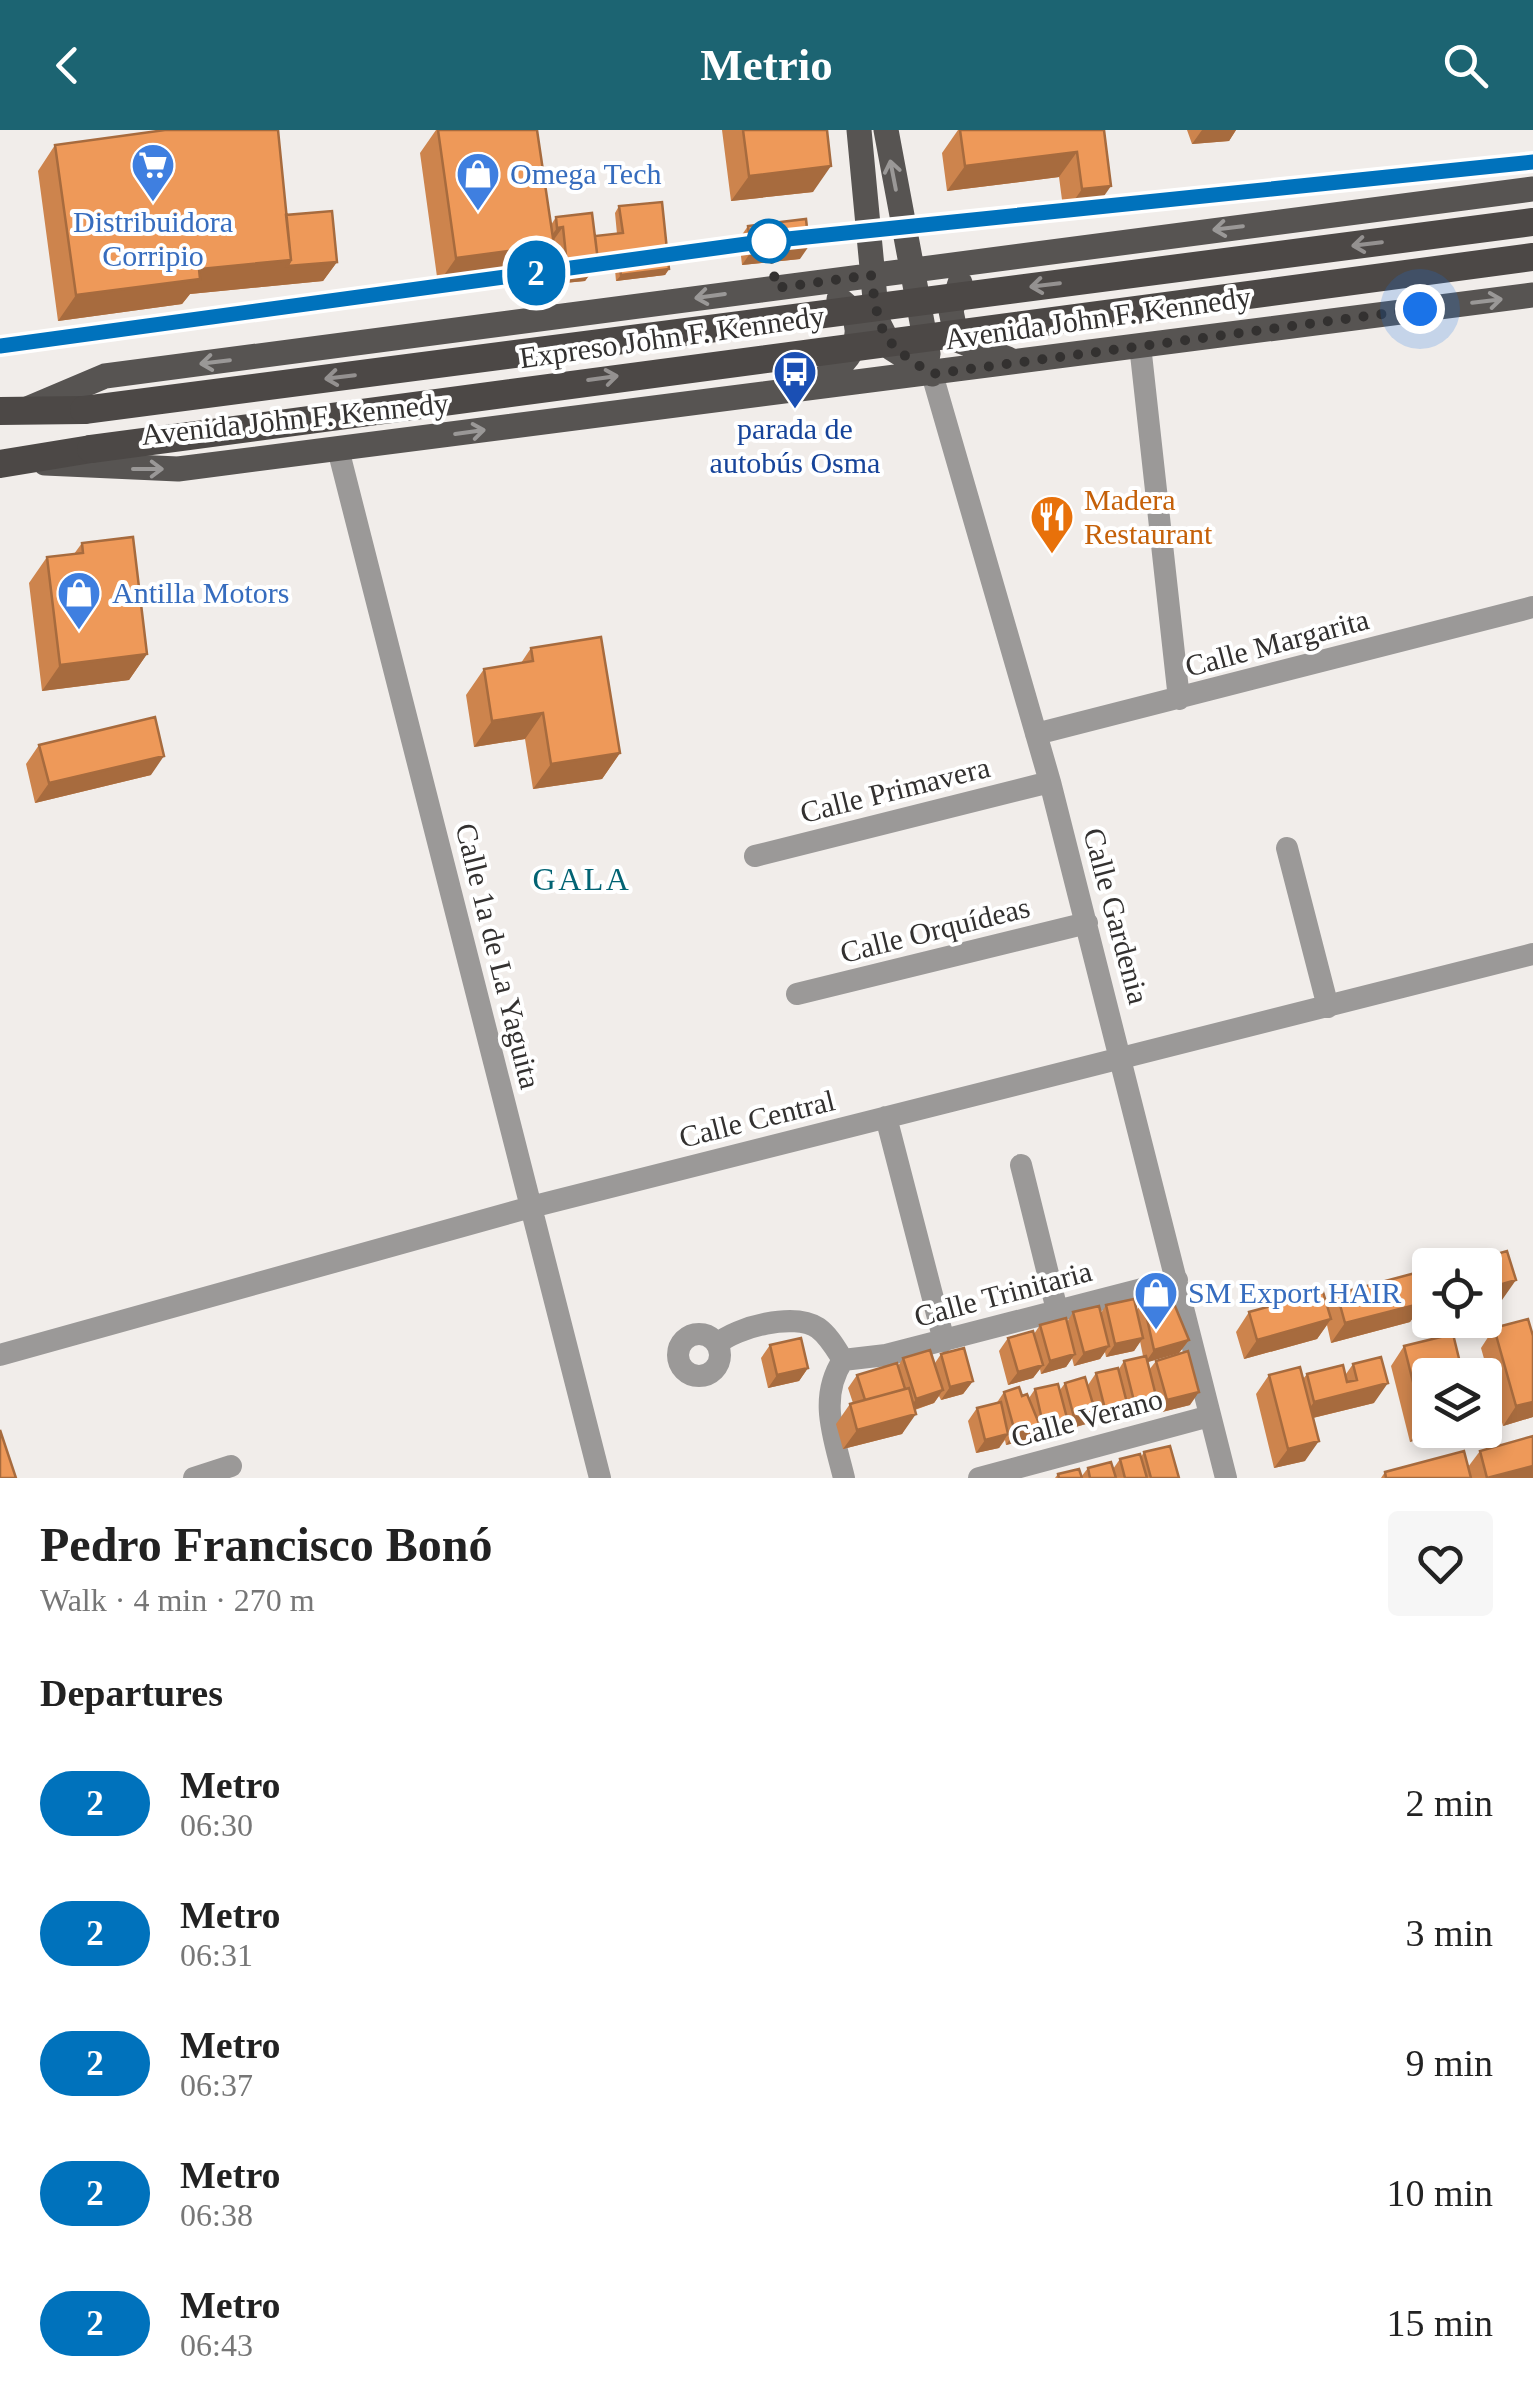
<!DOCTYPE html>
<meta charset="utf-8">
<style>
:root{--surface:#fff;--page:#f6f6f6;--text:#222;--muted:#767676;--accent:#1c6472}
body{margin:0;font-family:Georgia,serif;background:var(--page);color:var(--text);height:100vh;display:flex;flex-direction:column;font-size:38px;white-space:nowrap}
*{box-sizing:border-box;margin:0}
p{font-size:32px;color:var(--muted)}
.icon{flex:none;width:55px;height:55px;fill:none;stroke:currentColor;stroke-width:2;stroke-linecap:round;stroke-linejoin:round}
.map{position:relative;height:1348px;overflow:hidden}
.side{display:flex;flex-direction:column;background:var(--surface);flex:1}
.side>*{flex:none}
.badge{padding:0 20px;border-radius:32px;font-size:35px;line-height:65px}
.tools{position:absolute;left:1412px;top:1118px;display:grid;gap:20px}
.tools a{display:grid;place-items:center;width:90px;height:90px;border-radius:10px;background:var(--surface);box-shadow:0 5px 15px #0003;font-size:50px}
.you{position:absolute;width:50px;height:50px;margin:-25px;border:8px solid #fff;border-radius:50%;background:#1a73e8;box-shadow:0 0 0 15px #1a73e833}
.map>.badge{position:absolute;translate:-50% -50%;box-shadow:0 0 0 5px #fff}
h2{padding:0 40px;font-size:38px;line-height:90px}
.round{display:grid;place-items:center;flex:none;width:105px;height:105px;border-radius:10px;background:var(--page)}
.summary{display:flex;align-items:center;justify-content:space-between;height:170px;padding:0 40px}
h1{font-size:48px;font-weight:700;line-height:75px}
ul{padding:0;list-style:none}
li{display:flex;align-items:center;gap:30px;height:130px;padding:0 40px}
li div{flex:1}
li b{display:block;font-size:38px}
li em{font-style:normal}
li .badge{min-width:110px;font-weight:700;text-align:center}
header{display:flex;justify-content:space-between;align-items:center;height:130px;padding:0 40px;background:var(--accent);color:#fff;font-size:45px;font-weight:700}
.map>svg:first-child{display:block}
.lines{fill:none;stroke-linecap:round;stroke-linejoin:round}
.minor{stroke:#9b9998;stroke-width:22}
.primary{stroke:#575452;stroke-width:25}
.trunk{stroke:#4c4846;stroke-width:28}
.trunk-bridge{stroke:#4c4846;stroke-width:28}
.wall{fill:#cd844d}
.shaded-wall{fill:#a76b3e}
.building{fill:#ee9959;stroke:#a76b3e;stroke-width:2.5}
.oneway{stroke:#9a9897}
.oneway2{stroke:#949190}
.line-casing{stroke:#fff;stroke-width:22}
.line{stroke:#0072bc;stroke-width:15}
.walk{stroke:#333130;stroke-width:10;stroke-dasharray:0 18}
.stop-dot{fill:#fff;stroke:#0072bc;stroke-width:5}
.labels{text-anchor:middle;stroke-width:8;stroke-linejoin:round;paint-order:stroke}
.shop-label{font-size:30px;fill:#366cbe;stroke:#fff;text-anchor:start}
.street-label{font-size:30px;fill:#333130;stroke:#fff}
.transit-label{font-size:30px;fill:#164399;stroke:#fff}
.food-label{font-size:30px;fill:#c56008;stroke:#fff;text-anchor:start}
.neighbourhood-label{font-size:32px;letter-spacing:2.5px;fill:#026373;stroke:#fff}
</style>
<header><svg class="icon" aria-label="back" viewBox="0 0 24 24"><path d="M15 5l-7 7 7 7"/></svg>Metrio<svg class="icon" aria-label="search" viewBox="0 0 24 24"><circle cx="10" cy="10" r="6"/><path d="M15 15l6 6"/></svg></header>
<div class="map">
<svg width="1533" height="1348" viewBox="0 0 1533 1348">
<rect width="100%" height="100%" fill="#f1edea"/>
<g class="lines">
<path class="minor" d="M 1140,215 L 1179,569
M 932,244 L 1050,652 L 1226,1348
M 338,319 L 600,1348
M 1036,604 L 1533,477
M 1287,718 L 1328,877
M 755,726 L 1050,652
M 797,864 L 1087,793
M 886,987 L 944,1211
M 1021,1035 L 1057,1180
M678 1225a21 21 0 1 1 42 0a21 21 0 1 1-42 0Z
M 717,1214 C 737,1197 794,1182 818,1198 C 829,1206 836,1219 843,1230 C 818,1268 834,1307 844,1348
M 0,1225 L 531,1077 L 1533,824
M 843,1230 L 886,1225 L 1177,1150
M 194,1348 L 231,1336
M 979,1348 L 1210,1286"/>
<path class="primary" d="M 859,0 L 877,190 L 891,218 L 932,244
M 886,0 L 928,224
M 960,153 L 951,181 L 957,210 L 1008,229
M 815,252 C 849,237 877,198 839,169
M 27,279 L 105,246 L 1533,59
M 45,333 L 178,339 L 1533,165"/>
<path class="trunk" d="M 0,281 L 84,280
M 0,334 L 91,319"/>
<path class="trunk-bridge" d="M 84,280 L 1533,92
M 91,319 L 1533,127"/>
</g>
<path class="wall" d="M 436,0 L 537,0 L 551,95 L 556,87 L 595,106 L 617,104 L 615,83 L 619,76 L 669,139 L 665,145 L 616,151 L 615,140 L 590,144 L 585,151 L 554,154 L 550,120 L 536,140 L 438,154 L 420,23 Z
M 722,0 L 827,0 L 813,62 L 731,71 Z
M 958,0 L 1104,0 L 1093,82 L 1064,85 L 1059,47 L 947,61 L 942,23 Z
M 1187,0 L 1236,0 L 1229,11 L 1192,14 Z
M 55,15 L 286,85 L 337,132 L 323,151 L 190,164 L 182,174 L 58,191 L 38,41 Z
M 748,96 L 800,129 L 742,135 L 739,109 Z
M 82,413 L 147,524 L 129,550 L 42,561 L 29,453 L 47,427 L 74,424 Z
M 531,518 L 620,623 L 602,649 L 533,659 L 525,609 L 474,617 L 466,565 L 484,539 L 521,533 Z
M 39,615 L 151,645 L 35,673 L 26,634 Z
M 1429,1143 L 1430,1143 L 1430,1190 L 1424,1192 L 1420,1178 L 1410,1192 L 1331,1213 L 1327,1195 L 1317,1209 L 1244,1229 L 1236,1202 L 1249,1182 L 1328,1178 L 1337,1164 L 1419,1157 Z
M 1143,1171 L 1189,1210 L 1179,1223 L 1147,1232 L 1149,1240 L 1156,1231 L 1190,1275 L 1158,1283 L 1153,1269 L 1147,1279 L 1125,1284 L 1124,1278 L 1118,1286 L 1096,1292 L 1094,1282 L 1086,1294 L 1065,1300 L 1064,1293 L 1058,1301 L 1034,1307 L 1034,1304 L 1030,1309 L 1006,1315 L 1005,1310 L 999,1318 L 976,1323 L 968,1291 L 977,1278 L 996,1274 L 1004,1262 L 1029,1268 L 1035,1259 L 1060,1260 L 1065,1253 L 1088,1255 L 1096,1243 L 1119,1239 L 1124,1231 L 1143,1226 L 1140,1211 L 1134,1221 L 1106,1227 L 1105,1222 L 1100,1229 L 1074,1236 L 1072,1228 L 1066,1237 L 1041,1244 L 1040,1239 L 1033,1248 L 1008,1255 L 999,1221 L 1008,1208 L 1034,1204 L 1040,1195 L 1067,1192 L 1073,1182 L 1101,1183 L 1106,1175 L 1136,1181 Z
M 1494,1198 L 1533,1287 L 1503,1296 L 1481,1218 Z
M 770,1215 L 808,1238 L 799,1251 L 768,1258 L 761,1228 Z
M 1404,1216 L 1430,1300 L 1410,1312 L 1391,1236 Z
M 941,1224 L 973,1251 L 963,1264 L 941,1270 L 939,1266 L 934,1273 L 915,1280 L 902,1304 L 843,1319 L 836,1294 L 850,1274 L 853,1273 L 848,1258 L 857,1245 L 898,1236 L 903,1228 L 935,1233 Z
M 1353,1234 L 1374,1273 L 1313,1288 L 1305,1331 L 1274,1338 L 1256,1264 L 1269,1245 L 1303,1249 L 1307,1244 L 1346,1244 Z
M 1480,1321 L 1533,1348 L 1381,1348 L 1385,1342 L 1468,1337 Z
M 1144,1322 L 1179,1348 L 1055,1348 L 1058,1344 L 1081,1347 L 1088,1338 L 1113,1339 L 1120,1329 L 1141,1327 Z"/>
<path class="shaded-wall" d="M 1202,0 L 1236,0 L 1229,11 L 1192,14 Z
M 1077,22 L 1059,47 L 947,61 L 965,36 Z
M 831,36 L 813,62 L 731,71 L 749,46 Z
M 1111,56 L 1093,82 L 1064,85 L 1082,59 Z
M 563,97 L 550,115 L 554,115 L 536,140 L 438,154 L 456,128 L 544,116 L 557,98 Z
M 809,116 L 800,129 L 742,135 L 751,122 Z
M 291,130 L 337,132 L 323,151 L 190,164 L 182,174 L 58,191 L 76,165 L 199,139 Z
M 598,131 L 619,134 L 615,140 L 590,144 L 585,151 L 554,154 L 567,135 Z
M 669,139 L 665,145 L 616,151 L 621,145 Z
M 147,524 L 129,550 L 42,561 L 60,535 Z
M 543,583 L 525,609 L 474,617 L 492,591 Z
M 620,623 L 602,649 L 533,659 L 551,634 Z
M 164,626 L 151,645 L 35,673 L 49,653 Z
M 1516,1150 L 1502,1170 L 1485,1174 L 1485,1159 Z
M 1423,1173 L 1410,1192 L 1331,1213 L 1345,1193 Z
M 1331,1189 L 1317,1209 L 1244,1229 L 1257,1210 Z
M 1143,1208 L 1134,1221 L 1106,1227 L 1115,1214 Z
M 1189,1210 L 1179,1223 L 1145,1233 L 1154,1220 Z
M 1109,1216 L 1100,1229 L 1074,1236 L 1084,1223 Z
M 1075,1224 L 1066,1237 L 1041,1244 L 1050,1231 Z
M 1043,1235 L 1033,1248 L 1008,1255 L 1018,1242 Z
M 808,1238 L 799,1251 L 768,1258 L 777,1245 Z
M 973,1251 L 963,1264 L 941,1270 L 950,1257 Z
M 1388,1253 L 1374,1273 L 1300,1291 L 1314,1272 Z
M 943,1260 L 934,1273 L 907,1282 L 916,1269 Z
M 1199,1262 L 1190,1275 L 1158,1283 L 1167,1270 Z
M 1156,1266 L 1147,1279 L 1125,1284 L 1134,1271 Z
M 1533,1272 L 1533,1287 L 1503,1296 L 1516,1276 Z
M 1127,1273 L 1118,1286 L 1096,1292 L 1105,1279 Z
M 1095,1281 L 1086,1294 L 1065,1300 L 1074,1287 Z
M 916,1284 L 902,1304 L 843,1319 L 857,1300 Z
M 1067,1288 L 1058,1301 L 1034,1307 L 1043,1294 Z
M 1430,1291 L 1430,1300 L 1457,1300 L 1410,1312 L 1423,1292 Z
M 1040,1296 L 1030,1309 L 1006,1315 L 1015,1302 Z
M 1008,1304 L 999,1318 L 976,1323 L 985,1310 Z
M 1319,1311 L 1305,1331 L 1274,1338 L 1288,1319 Z
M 1533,1336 L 1533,1348 L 1487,1348 Z"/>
<path class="building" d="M 165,0 L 278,0 L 291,130 L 199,139 L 200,149 L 76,165 L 55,15 Z
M 438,0 L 537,0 L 554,115 L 456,128 Z
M 743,0 L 827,0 L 831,36 L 749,46 Z
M 960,0 L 1104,0 L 1111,56 L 1082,59 L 1077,22 L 965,36 Z
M 662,72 L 669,139 L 621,145 L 619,134 L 594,137 L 598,131 L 595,106 L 623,103 L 619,76 Z
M 332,81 L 337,132 L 287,136 L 291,130 L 286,85 Z
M 592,83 L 598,131 L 567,135 L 563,97 L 557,98 L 556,87 Z
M 806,89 L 809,116 L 751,122 L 748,96 Z
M 133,407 L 147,524 L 60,535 L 47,427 L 83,423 L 82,413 Z
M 601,507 L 620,623 L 551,634 L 543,583 L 492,591 L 484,539 L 533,531 L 531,518 Z
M 155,587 L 164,626 L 49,653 L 39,615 Z
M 1507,1121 L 1516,1150 L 1485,1159 L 1485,1135 L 1458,1135 Z
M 1415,1143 L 1423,1173 L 1345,1193 L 1337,1164 Z
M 1323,1162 L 1331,1189 L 1257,1210 L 1249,1182 Z
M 1170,1164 L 1189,1210 L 1154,1220 L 1143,1171 Z
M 1134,1169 L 1143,1208 L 1115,1214 L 1106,1175 Z
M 1099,1176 L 1109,1216 L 1084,1223 L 1073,1182 Z
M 1066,1188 L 1075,1224 L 1050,1231 L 1040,1195 Z
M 1528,1189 L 1533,1206 L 1533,1272 L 1516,1276 L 1494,1198 Z
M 1033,1201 L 1043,1235 L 1018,1242 L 1008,1208 Z
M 1453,1204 L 1463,1245 L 1430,1245 L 1430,1291 L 1423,1292 L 1404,1216 Z
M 801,1208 L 808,1238 L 777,1245 L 770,1215 Z
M 964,1218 L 973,1251 L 950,1257 L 941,1224 Z
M 930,1220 L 943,1260 L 916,1269 L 903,1228 Z
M 1188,1221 L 1199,1262 L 1167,1270 L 1156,1231 Z
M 1146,1226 L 1156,1266 L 1134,1271 L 1124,1231 Z
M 1381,1227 L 1388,1253 L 1314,1272 L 1307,1244 L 1343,1235 L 1347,1252 L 1357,1250 L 1353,1234 Z
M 897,1233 L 905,1259 L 865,1270 L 857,1245 Z
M 1300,1237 L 1319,1311 L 1288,1319 L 1269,1245 Z
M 1118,1238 L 1127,1273 L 1105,1279 L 1096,1243 Z
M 1085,1247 L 1095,1281 L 1074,1287 L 1065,1253 Z
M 1058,1254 L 1067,1288 L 1043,1294 L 1035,1259 Z
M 1019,1257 L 1022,1266 L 1027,1264 L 1040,1296 L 1015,1302 L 1004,1262 Z
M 909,1258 L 916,1284 L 857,1300 L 850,1274 Z
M 1001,1272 L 1008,1304 L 985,1310 L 977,1278 Z
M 0,1300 L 16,1348 L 0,1348 Z
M 1533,1306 L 1533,1336 L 1487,1348 L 1480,1321 Z
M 1170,1316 L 1179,1348 L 1151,1348 L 1144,1322 Z
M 1464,1321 L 1471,1348 L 1386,1348 L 1385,1342 Z
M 1140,1324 L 1147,1348 L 1125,1348 L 1120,1329 Z
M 1111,1332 L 1116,1348 L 1090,1348 L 1088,1338 Z
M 1079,1339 L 1082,1348 L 1059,1348 L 1058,1344 Z"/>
<defs><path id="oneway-shaft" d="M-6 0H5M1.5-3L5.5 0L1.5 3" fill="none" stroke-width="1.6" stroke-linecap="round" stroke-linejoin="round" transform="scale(2.5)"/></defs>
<g class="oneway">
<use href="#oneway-shaft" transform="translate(893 45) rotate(-101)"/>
<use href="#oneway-shaft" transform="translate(1228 98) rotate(173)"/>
<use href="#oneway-shaft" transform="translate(710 166) rotate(172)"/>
<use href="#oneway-shaft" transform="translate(1487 171) rotate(-7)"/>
<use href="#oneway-shaft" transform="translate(215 232) rotate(173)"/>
<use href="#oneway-shaft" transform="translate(470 302) rotate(-8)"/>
<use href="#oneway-shaft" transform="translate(148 339)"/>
</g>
<g class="oneway2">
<use href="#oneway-shaft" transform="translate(1367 114) rotate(173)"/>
<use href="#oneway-shaft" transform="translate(1045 155) rotate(173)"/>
<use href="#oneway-shaft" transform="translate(340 247) rotate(173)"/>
<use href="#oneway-shaft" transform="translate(603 248) rotate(-8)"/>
</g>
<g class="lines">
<defs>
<path id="line" d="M 0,216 L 768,111 L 1533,32"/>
</defs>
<use href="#line" class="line-casing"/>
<use href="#line" class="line"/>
<path class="walk" d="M 769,111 L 776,158 L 871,145 C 879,204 881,212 932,244 L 1420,179"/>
</g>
<defs>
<symbol id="supermarket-pin" viewBox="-11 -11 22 30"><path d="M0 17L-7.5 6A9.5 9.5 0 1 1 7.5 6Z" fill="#3f7fe0" stroke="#fff"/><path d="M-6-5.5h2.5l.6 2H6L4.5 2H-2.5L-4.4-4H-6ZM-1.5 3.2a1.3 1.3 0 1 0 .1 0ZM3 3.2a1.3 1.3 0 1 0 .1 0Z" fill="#fff"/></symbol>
<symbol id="shop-pin" viewBox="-11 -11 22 30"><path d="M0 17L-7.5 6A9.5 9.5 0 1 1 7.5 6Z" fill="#3f7fe0" stroke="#fff"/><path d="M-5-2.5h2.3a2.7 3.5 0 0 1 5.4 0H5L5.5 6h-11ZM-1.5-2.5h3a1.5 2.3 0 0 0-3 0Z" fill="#fff"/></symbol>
<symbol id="bus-pin" viewBox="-11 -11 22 30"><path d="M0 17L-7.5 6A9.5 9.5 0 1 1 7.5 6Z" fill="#1a4fb4" stroke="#fff"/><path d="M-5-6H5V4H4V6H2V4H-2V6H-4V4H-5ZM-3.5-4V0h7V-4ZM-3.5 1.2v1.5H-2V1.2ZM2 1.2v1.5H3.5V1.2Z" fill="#fff"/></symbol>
<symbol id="restaurant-pin" viewBox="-11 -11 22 30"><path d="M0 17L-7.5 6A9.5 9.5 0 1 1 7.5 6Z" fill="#e8710a" stroke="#fff"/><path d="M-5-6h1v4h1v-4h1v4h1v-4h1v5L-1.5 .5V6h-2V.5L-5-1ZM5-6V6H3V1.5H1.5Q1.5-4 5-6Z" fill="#fff"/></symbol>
</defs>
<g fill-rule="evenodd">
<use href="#supermarket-pin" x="128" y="10" width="50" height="68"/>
<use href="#shop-pin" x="453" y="19" width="50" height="68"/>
<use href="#bus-pin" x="770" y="217" width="50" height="68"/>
<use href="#restaurant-pin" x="1027" y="362" width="50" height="68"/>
<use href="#shop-pin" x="54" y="438" width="50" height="68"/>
<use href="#shop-pin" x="1131" y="1138" width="50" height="68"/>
</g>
<circle class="stop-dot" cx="769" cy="111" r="20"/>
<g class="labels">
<g class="shop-label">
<text x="510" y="54">Omega Tech</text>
<text x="153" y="102" text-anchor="middle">Distribuidora<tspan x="153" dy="34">Corripio</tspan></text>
<text x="112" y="473">Antilla Motors</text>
<text x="1188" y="1173">SM Export HAIR</text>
</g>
<g class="street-label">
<text transform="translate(1098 188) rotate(-8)" y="10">Avenida John F. Kennedy</text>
<text transform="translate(672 207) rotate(-8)" y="10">Expreso John F. Kennedy</text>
<text transform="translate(295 289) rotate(-6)" y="10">Avenida John F. Kennedy</text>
<text transform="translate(1277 513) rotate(-15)" y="10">Calle Margarita</text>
<text transform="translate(895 660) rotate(-14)" y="10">Calle Primavera</text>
<text transform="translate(1116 786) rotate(75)" y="10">Calle Gardenia</text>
<text transform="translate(935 800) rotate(-14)" y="10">Calle Orquídeas</text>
<text transform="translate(498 826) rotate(76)" y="10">Calle 1a de La Yaguita</text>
<text transform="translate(757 989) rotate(-14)" y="10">Calle Central</text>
<text transform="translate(1003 1164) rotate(-15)" y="10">Calle Trinitaria</text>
<text transform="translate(1087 1288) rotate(-15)" y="10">Calle Verano</text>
</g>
<g class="transit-label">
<text x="795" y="309">parada de<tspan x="795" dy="34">autobús Osma</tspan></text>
</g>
<g class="food-label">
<text x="1084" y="380">Madera<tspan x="1084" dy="34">Restaurant</tspan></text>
</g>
<g class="neighbourhood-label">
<text x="582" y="760">GALA</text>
</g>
</g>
</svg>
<div class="tools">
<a><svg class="icon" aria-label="locate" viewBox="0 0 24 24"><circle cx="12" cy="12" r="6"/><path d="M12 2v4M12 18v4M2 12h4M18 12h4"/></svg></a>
<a><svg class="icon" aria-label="layers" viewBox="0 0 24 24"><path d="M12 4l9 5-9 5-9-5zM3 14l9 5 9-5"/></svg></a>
</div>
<div class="you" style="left:1420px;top:179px"></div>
<b class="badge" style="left:536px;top:143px;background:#0072bc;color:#fff">2</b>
</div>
<section class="side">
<div class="summary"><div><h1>Pedro Francisco Bonó</h1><p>Walk · 4 min · 270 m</p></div><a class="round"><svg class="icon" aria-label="heart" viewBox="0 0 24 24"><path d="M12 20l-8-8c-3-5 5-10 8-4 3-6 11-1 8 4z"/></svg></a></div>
<h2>Departures</h2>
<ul>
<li><span class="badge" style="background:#0072bc;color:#fff">2</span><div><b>Metro</b><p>06:30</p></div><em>2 min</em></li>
<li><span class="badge" style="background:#0072bc;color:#fff">2</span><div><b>Metro</b><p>06:31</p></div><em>3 min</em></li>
<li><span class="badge" style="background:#0072bc;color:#fff">2</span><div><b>Metro</b><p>06:37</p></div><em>9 min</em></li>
<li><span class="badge" style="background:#0072bc;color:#fff">2</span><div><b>Metro</b><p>06:38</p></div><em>10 min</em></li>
<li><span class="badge" style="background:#0072bc;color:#fff">2</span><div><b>Metro</b><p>06:43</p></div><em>15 min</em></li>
</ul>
</section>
